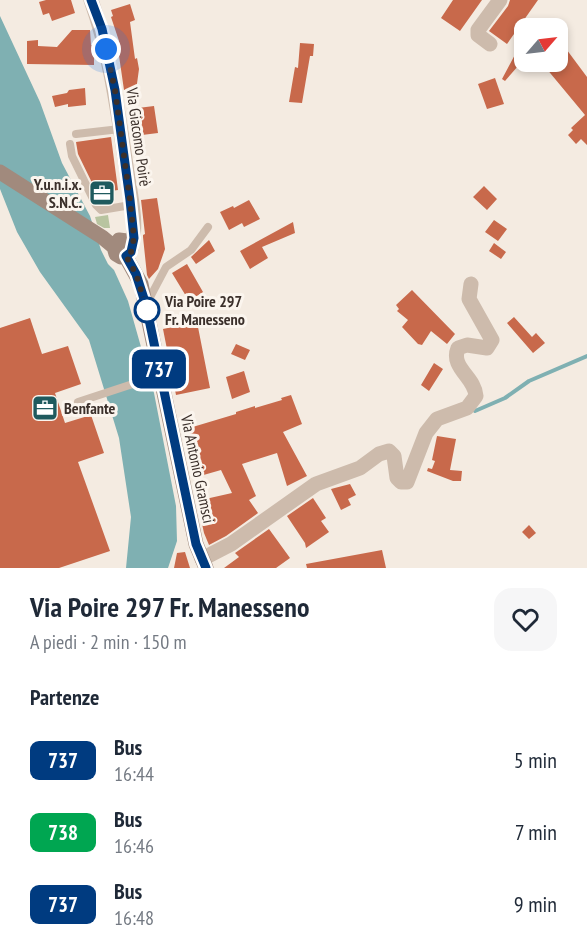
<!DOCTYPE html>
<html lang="it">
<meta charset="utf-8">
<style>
:root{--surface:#fff;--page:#f6f6f7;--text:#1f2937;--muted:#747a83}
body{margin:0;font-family:"PT Sans Narrow",sans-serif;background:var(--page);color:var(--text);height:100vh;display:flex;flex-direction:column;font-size:22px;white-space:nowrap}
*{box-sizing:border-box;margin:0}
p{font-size:20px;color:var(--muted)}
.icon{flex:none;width:33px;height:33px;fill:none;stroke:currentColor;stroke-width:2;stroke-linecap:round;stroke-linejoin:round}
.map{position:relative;height:568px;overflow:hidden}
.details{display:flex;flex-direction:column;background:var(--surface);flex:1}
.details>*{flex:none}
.badge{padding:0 12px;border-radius:9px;font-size:21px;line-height:39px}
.needle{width:39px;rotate:62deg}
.tools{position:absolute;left:514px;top:18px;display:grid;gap:12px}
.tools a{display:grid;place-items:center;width:54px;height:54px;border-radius:12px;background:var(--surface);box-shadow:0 3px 9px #0003;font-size:30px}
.you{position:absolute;width:30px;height:30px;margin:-15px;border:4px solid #fff;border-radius:50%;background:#1a73e8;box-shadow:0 0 0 9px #1a73e833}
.map>.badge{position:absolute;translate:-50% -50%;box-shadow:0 0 0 3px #fff}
h2{padding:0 30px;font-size:22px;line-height:54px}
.round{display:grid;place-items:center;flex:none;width:63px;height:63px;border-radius:18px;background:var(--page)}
.headline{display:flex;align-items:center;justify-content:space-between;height:102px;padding:0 30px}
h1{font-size:28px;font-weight:700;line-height:45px}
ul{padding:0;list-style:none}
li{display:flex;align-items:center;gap:18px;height:72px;padding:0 30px}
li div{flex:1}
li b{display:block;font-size:22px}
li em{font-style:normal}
li .badge{min-width:66px;font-weight:700;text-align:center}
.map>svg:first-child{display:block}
.green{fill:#b8c4a0}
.water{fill:#7fb0b2}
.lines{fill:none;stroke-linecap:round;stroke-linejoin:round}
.stream{stroke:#7fb0b2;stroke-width:4}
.building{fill:#c8694b}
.lane{stroke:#cdbbac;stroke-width:8}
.street{stroke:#cdbbac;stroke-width:15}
.secondary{stroke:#a18a7d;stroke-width:15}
.line-casing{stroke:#fff;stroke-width:14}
.line{stroke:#003b80;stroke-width:9}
.walk{stroke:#3b302b;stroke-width:6;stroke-dasharray:0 10.8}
.stop-dot{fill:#fff;stroke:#003b80;stroke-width:3}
.labels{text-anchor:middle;stroke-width:6;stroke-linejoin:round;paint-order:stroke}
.street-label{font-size:16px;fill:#3b302b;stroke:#fbf5ee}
.poi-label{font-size:16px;font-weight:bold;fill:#3b302b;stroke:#fbf5ee;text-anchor:end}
.stop-label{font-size:16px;font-weight:bold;fill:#3b302b;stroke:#fbf5ee;text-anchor:start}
</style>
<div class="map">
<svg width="587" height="568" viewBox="0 0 587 568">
<rect width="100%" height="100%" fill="#f4ebe1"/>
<path class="green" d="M 108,215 L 110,228 L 104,228 L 97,224 L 95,217 Z"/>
<path class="water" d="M 0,16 L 40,102 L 62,163 L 90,216 L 101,250 L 108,264 L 114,270 L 128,301 L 154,393 L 176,506 L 177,541 L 168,568 L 126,568 L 131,517 L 119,438 L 89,340 L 40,272 L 17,232 L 0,189 Z"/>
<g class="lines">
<path class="stream" d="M 475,411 L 505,398 L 529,381 L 587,356"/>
</g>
<path class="building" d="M 46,0 L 71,0 L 75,13 L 52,21 L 49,13 L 43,15 L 39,2 Z
M 453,0 L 482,0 L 460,31 L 441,18 Z
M 510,0 L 538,0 L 507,44 L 489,31 L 508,6 Z
M 130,4 L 135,20 L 130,22 L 135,59 L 137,58 L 139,69 L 136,91 L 124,90 L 117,42 L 119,41 L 111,17 L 113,16 L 111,10 Z
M 72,30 L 90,30 L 91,45 L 94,45 L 94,65 L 27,64 L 27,41 L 38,40 L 38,46 L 57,47 Z
M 558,38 L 587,77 L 587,145 L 581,139 L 576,144 L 568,135 L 573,130 L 571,128 L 585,115 L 541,62 L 558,62 Z
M 300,43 L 314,44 L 313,56 L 310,56 L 302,103 L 289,102 L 295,67 L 298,68 Z
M 518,49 L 525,54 L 525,58 L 505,81 L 502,79 Z
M 495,78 L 504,104 L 487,109 L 478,84 Z
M 85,88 L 86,105 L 68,107 L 68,104 L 55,107 L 52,96 L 67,93 L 69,90 Z
M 154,106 L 158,133 L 134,136 L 130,109 Z
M 111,137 L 118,190 L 97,193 L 78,154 L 76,142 Z
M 484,186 L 497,199 L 487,210 L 473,197 Z
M 157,198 L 165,249 L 158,269 L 149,279 L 147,275 L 143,237 L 143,235 L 145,234 L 141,200 Z
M 249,200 L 260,219 L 244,227 L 242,223 L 229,230 L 220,212 L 233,206 L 234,208 Z
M 494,220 L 507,229 L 498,241 L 485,232 Z
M 293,222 L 295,233 L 262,247 L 268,258 L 250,269 L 240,251 Z
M 209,240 L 215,251 L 196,264 L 191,257 Z
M 494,243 L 506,252 L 501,259 L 489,251 Z
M 187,264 L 203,292 L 189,301 L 172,273 Z
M 412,290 L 455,334 L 447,344 L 431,331 L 422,345 L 418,344 L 402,327 L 408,320 L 397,311 L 399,309 L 396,305 Z
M 514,317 L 532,337 L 536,333 L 545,343 L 533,353 L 507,323 Z
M 30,318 L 42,354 L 68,346 L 81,384 L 55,393 L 65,423 L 91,415 L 104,453 L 78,462 L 110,551 L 59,568 L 0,568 L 0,328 Z
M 197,322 L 210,388 L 176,395 L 163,329 Z
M 236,344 L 250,350 L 245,360 L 231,354 Z
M 434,363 L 443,369 L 429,391 L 421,385 Z
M 244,371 L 250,392 L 232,399 L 226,377 Z
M 291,395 L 302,424 L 283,432 L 307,476 L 287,486 L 277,453 L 242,464 L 256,496 L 249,500 L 258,513 L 226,536 L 209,545 L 204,533 L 199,510 L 203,509 L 201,500 L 232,493 L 221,470 L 200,476 L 186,429 L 236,414 L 236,412 L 255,406 L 255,408 L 282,400 L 281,398 Z
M 437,436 L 456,439 L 450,470 L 462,471 L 461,481 L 453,481 L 427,471 L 428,468 L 432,469 L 435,461 L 432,460 Z
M 350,484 L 356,495 L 348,499 L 351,505 L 341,510 L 331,489 Z
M 313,498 L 326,518 L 321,521 L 329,532 L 306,548 L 305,543 L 287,516 Z
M 529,525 L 536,533 L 529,539 L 522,532 Z
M 269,529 L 290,558 L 276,568 L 224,568 L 239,557 L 235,553 Z
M 382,550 L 386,568 L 307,568 L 306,564 Z
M 185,552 L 190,568 L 174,568 L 177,553 Z"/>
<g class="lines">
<path class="lane" d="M 76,134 L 120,129
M 70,144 L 72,156 L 96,205 L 101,210 L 131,205
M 147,303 L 166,267 L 191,250 L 208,227
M 78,402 L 160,375"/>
<path class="street" d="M 91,0 C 111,56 118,114 127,172 C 130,193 138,226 131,246
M 490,44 L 478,35 L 478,30 L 500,0
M 202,559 L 231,544 L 316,484 L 360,468 L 379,454 L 389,451 L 394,456 L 397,478 L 401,482 L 407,482 L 426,433 L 437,419 L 467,408 L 476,396 C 475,377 450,368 458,348 L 467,345 L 487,348 L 492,340 L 469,299 L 471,284"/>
<path class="secondary" d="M 0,172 L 102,237 L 114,247
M 114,247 L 116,254 L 121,257 L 126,257 L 141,284 L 196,544 L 206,568
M 114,247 L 119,240 L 127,241 L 131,249 L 126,257"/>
</g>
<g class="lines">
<defs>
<path id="line" d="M 91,0 L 102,29 L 115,90 L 130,200 L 134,238 L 131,252 L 126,256 L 136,274 L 146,305 L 196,544 L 206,568"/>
</defs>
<use href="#line" class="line-casing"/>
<use href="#line" class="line"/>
<path class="walk" d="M 106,49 L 115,90 L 130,200 L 134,238 L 131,252 L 126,256 L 136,274 L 147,310"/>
</g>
<defs>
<symbol id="office-square" viewBox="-11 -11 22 22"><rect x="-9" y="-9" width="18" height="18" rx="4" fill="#1f5a5e" stroke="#fbf5ee"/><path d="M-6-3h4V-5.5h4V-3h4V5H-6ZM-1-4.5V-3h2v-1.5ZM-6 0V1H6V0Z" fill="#fff"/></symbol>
</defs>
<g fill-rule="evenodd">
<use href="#office-square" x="87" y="178" width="30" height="30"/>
<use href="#office-square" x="30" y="393" width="30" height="30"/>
</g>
<circle class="stop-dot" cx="147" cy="310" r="12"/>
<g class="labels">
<g class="street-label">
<text transform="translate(139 137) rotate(82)" y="6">Via Giacomo Poirè</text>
<text transform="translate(198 469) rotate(78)" y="6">Via Antonio Gramsci</text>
</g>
<g class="poi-label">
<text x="82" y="190">Y.u.n.i.x.<tspan x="82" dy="18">S.N.C.</tspan></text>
<text x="64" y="414" text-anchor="start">Benfante</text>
</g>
<g class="stop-label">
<text x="165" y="307">Via Poire 297<tspan x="165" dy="18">Fr. Manesseno</tspan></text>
</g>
</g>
</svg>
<div class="tools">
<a><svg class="needle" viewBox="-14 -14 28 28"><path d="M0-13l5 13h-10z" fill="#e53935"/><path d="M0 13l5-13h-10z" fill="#747a83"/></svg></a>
</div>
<div class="you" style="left:106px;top:49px"></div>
<b class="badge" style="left:159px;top:369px;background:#003b80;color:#fff">737</b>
</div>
<section class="details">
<div class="headline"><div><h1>Via Poire 297 Fr. Manesseno</h1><p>A piedi · 2 min · 150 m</p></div><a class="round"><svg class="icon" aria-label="heart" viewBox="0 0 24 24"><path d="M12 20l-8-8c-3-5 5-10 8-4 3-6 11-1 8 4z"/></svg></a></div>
<h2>Partenze</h2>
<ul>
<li><span class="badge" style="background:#003b80;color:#fff">737</span><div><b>Bus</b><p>16:44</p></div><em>5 min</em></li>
<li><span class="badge" style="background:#00a651;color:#fff">738</span><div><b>Bus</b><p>16:46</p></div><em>7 min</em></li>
<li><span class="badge" style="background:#003b80;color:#fff">737</span><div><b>Bus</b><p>16:48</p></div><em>9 min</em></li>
</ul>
</section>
